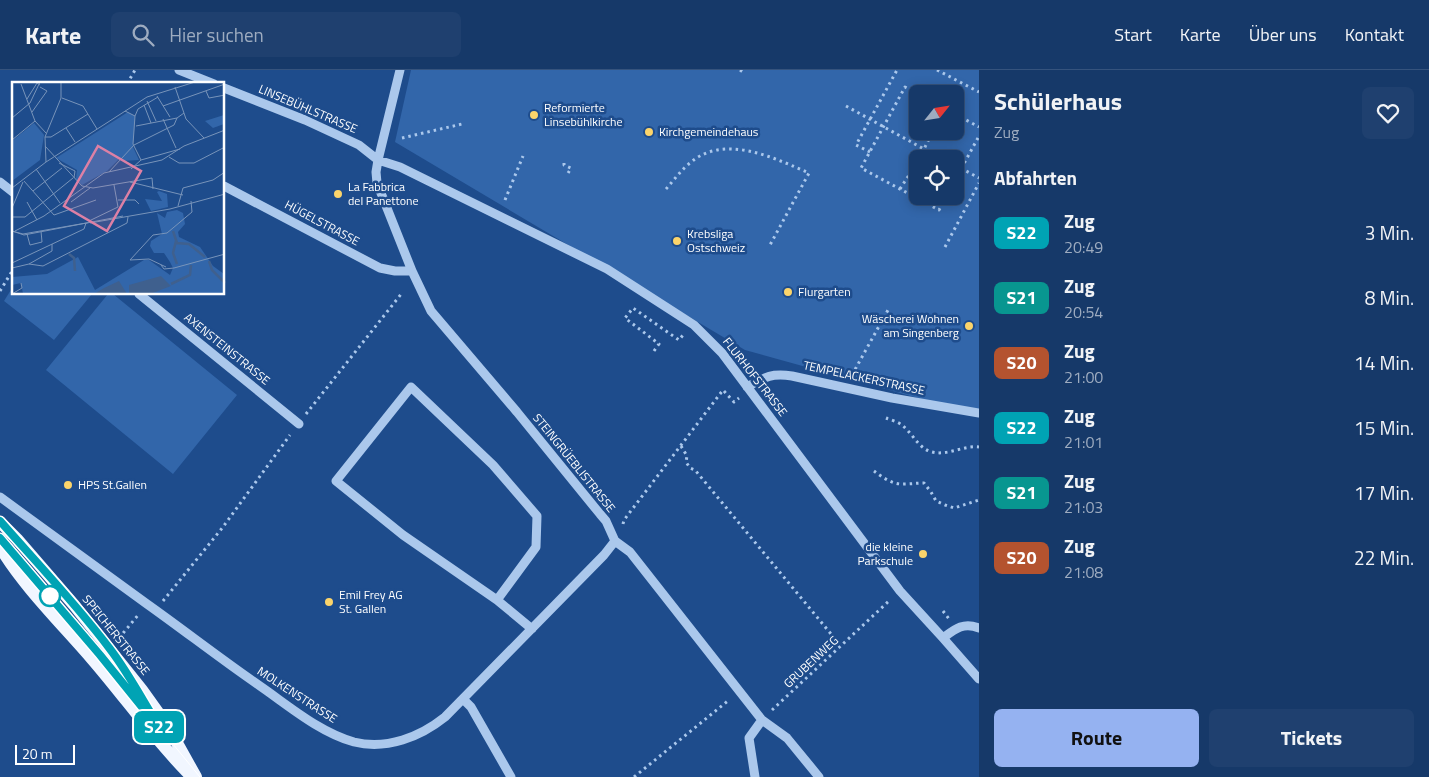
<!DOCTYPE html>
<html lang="de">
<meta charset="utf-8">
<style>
:root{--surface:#163969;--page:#1f406f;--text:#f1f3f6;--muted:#9eacc0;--line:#35537d;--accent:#95b2f1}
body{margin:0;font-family:"Titillium Web",sans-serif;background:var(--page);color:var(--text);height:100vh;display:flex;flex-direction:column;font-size:19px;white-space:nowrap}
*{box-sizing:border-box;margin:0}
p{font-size:16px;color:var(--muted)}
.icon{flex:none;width:28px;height:28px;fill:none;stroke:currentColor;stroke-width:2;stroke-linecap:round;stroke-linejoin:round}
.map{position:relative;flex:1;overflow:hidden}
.details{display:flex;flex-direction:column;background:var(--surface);width:450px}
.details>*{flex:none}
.badge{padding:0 10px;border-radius:8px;font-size:18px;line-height:32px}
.needle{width:32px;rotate:60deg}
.buttons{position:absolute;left:909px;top:15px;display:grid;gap:10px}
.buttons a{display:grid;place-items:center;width:55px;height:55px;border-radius:8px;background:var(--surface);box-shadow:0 2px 12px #0003,0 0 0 1px var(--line);font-size:25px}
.scale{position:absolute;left:15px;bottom:12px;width:60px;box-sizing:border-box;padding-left:5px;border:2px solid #fff;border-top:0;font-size:14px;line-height:18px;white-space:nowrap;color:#fff;-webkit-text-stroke:4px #1e4c8c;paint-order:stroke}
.map>.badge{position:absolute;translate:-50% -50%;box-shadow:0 0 0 2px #fff}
h2{padding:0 15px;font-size:19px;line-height:45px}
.round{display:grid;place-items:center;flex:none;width:52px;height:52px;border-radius:8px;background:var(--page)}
.overview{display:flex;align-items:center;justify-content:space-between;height:85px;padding:0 15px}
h1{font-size:24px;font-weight:700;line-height:38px}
.cta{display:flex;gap:10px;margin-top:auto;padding:10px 15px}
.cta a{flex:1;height:58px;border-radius:8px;background:var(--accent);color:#111;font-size:20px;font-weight:700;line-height:58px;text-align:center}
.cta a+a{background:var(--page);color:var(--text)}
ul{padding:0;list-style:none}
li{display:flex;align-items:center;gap:15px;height:65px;padding:0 15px}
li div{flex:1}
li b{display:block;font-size:19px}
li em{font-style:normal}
li .badge{min-width:55px;font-weight:700;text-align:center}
header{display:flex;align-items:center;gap:30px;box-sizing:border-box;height:70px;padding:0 25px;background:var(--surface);border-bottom:1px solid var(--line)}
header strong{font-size:24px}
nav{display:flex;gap:28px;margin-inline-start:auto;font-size:18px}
.search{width:350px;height:45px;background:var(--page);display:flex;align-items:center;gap:12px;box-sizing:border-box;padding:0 18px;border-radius:8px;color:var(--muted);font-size:19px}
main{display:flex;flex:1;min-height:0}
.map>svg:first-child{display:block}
.green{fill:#3266aa;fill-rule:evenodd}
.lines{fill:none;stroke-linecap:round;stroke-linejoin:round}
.path{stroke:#abc8ec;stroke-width:3;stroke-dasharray:2.5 4;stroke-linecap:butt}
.minor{stroke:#abc8ec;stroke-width:9}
.major{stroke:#f1f6ff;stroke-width:12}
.tram{stroke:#fff;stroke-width:1}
.line-casing{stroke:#fff;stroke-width:11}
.line{stroke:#00a3b4;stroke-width:8}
.poi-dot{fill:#fbd46b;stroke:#1e4c8c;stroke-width:2}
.stop-dot{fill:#fff;stroke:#00a3b4;stroke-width:2.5}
.labels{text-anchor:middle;stroke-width:5;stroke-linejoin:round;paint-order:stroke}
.poi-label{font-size:12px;fill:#fff;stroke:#1e4c8c;text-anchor:start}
.street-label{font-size:12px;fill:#fff;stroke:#1e4c8c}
.inset-river{fill:none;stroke:#3f608e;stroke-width:2.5}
.inset-road{fill:none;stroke:#7894ba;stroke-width:1}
.view{fill:#dd80a5;fill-opacity:0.15;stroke:#dd80a5;stroke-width:2.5}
.inset-edge{fill:none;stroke:#fff;stroke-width:2.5}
</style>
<header>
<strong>Karte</strong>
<div class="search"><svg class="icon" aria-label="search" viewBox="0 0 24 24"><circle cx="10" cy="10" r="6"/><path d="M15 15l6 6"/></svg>Hier suchen</div>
<nav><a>Start</a><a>Karte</a><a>Über uns</a><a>Kontakt</a></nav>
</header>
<main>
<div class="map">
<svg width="979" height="707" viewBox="0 0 979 707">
<rect width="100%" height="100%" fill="#1e4c8c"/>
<path class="green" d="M 411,0 L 979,0 L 979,345 L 745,280 L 395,72 ZM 918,24 L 955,24 L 955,61 L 918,61 ZM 918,89 L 955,89 L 955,126 L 918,126 Z
M 14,215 L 14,224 L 92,224 L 54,270 L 4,231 Z
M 108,224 L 113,224 L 237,325 L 173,404 L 46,300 Z"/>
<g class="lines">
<path class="path" d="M 740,0 L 743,2 L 744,0
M 937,0 L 979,22
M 127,14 L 135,0
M 918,24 L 905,17 L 861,98 L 939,140 L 947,126
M 846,36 L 942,89
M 955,44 L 979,57
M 402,68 L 462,54
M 870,82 L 856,75 L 897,0
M 919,89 L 933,61
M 564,93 L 564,95 L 571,98 L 567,105
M 955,95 L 979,108
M 955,110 L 979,66
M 666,119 C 674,110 681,100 690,93 C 724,63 774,88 809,103 L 770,175
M 900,119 L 918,91
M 505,130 L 523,86
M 945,177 L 979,113
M 0,221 L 14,198
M 654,281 L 659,274 L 625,248 L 633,238 L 679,270 L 683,265
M 852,305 L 888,240
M 306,344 L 402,223
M 886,348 C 891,350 899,352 903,356 C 913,364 919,379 932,382 C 948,386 964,375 979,377
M 681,376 L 687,386 L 686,392 L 690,398 L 695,400 L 841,576
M 874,401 C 882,407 893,415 904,414 C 911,414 917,413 924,413 L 931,422 L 936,431 L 945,435 L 954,438 L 979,430
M 623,454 L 624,450 L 723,320 L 734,332 L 739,328
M 163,531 L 223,457 L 290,365
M 943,541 L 949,549
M 119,568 L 139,544
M 772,640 L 890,530
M 634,707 L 729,630"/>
<path class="minor" d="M 179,0 L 214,14
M 400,0 L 378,90 L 376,102 L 377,113 L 412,201 L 431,241 L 517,342 L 600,444 L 606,451 L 615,471 L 630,482 L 762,650 L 787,668 L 819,707
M 224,18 L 305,50 L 359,75 L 378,90 L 400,97 L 607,199 L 694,255 L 722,283 L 900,521 L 943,568 L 979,609
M 0,112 L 14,123
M 224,116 L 380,198 L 395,201 L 412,201
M 139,224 L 299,354
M 747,317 C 765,307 771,303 792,306 L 892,328 L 979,343
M 0,427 C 49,463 98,498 147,534 C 185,561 222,590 260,616 C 289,636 319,662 354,672 C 387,680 420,667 445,647 L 604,485 L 615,471
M 497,530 L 536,477 L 537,446 L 493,395 L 411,317 L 336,411 L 403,465 L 497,530 L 532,559
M 943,568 C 955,559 963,552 979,558
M 463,629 L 471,637 L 511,707
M 755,707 L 749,668 L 762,650"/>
<path class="major" d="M 0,452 L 17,469 L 74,535 L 142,620 L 167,655 L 196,707
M 0,477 C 24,517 61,553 92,589 C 125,627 154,669 190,705"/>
<path class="tram" d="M 0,451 C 28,482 56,514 83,546 C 104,572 125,597 140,627
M 0,468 L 100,585 L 200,707"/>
</g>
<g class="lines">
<defs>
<path id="line" d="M 0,451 C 37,493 76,534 110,579 C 130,605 145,635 163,663 L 100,585 L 0,468"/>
</defs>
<use href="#line" class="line-casing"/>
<use href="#line" class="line"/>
</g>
<g class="poi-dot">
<circle cx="534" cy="45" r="5"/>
<circle cx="649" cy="62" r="5"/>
<circle cx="338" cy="124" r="5"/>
<circle cx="677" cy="171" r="5"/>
<circle cx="788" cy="222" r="5"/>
<circle cx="969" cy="256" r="5"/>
<circle cx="68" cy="415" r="5"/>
<circle cx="923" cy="484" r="5"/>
<circle cx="329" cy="532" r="5"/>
</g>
<circle class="stop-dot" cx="50" cy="526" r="10"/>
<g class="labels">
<g class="poi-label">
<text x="544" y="42">Reformierte<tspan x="544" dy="14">Linsebühlkirche</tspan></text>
<text x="659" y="66">Kirchgemeindehaus</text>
<text x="348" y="121">La Fabbrica<tspan x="348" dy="14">del Panettone</tspan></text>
<text x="687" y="168">Krebsliga<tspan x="687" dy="14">Ostschweiz</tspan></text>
<text x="798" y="226">Flurgarten</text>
<text x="959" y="253" text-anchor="end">Wäscherei Wohnen<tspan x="959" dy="14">am Singenberg</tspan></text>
<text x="78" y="419">HPS St.Gallen</text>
<text x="913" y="481" text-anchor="end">die kleine<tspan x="913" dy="14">Parkschule</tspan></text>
<text x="339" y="529">Emil Frey AG<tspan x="339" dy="14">St. Gallen</tspan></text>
</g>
<g class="street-label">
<text transform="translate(308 39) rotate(23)" y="4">LINSEBÜHLSTRASSE</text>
<text transform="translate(322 153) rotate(28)" y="4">HÜGELSTRASSE</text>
<text transform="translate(227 279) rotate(39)" y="4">AXENSTEINSTRASSE</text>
<text transform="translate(755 307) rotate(52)" y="4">FLURHOFSTRASSE</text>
<text transform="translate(864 308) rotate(12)" y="4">TEMPELACKERSTRASSE</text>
<text transform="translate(574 393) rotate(51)" y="4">STEINGRÜEBLISTRASSE</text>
<text transform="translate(116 565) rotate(51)" y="4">SPEICHERSTRASSE</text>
<text transform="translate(811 592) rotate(-43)" y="4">GRUBENWEG</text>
<text transform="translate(297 625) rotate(33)" y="4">MOLKENSTRASSE</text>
</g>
</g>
<g transform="translate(12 12)">
<rect width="212" height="212" fill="#1e4c8c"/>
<path d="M 116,30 L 123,34 L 121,65 L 127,78 L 110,79 L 108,76 L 95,89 L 70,103 L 64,97 L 65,88 L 44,76 ZM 212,33 L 212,42 L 201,46 L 193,39 ZM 22,41 L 32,53 L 28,78 L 0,99 L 0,59 ZM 147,109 L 155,112 L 156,125 L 139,129 L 133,117 L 150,119 L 145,110 ZM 165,128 L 171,131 L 173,142 L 166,150 L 167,155 L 188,165 L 201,184 L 212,192 L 212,212 L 11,212 L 9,201 L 0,203 L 0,195 L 35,192 L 66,175 L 83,208 L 132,178 L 137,178 L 158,193 L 161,186 L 158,180 L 152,171 L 142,171 L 138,164 L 139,159 L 150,152 L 145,131 L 153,136 L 155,130 Z" fill="#3266aa"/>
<path d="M 149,194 L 159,204 L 138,212 L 117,212 L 117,203 ZM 107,199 L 115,212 L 82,212 L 92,206 Z" fill="#3f608e"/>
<path class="inset-river" d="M 161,149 L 165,161 L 177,162 L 193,175M 164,159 L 161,171 L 165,182M 57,172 L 62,176 L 63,189M 197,179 L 200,188 L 213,201M 159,202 L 178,193 L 179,183"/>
<path class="inset-road" d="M 9,2 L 23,39 L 34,51M 163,5 L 174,37 L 192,56M 194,9 L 197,16 L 213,13M 145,14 L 158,35M 50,16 L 71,24 L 85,47M 15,17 L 25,1 L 28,3M 135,19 L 144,39M 132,23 L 139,41M 151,24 L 213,2M 113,29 L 123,34 L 121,62 L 129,78M 20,30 L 35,9 L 28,5M 123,34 L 126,27 L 146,15M 0,36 L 18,21 L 28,0M 151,37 L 164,66M 124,44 L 165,36 L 172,31M 54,46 L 63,60M 33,55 L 39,55 L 76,32M 0,58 L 23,39M 33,64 L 70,104M 157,75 L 167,81 L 182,81 L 213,65M 34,80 L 33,55 L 49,16 L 49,0M 47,81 L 63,89 L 62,96M 24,87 L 48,121M 119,87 L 129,78 L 168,67M 97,90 L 122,63 L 162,43 L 165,36M 12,99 L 42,133 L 84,118M 118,100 L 171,113M 70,104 L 81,106 L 140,96 L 141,107M 0,106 L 34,80 L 135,15 L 183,0M 21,109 L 50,86M 106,118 L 123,118 L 127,122M 15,120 L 25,138M 59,120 L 78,106M 166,124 L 171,106 L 201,98 L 213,90M 0,126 L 11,100M 0,135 L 13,135 L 61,96M 77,139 L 106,125 L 102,103M 78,141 L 158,127 L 213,112M 0,149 L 11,152 L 80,140M 0,149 L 12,153 L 111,134M 3,149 L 32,134 L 92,91 L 150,78 L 172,64 L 213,48M 15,152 L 18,163 L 30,160 L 29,149M 0,181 L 72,147 L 74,141M 17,182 L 31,184 L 115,141 L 116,135M 149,183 L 152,187 L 162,186 L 213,172M 154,185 L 137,177 L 118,178 L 141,153 L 155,151 L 180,130 L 179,119M 0,186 L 17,182 L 40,169 L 40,162M 0,212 L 10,206 L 9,201"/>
<path class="view" d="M 86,64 L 129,89 L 95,149 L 52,124 Z"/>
<rect width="212" height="212" class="inset-edge"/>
</g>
</svg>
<div class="buttons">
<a><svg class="needle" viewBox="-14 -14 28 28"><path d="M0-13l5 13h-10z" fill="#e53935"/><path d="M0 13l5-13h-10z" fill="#9eacc0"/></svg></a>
<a><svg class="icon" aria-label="locate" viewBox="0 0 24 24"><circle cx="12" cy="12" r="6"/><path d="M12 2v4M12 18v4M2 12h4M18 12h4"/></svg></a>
</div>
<div class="scale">20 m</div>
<b class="badge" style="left:159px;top:657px;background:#00a3b4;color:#fff">S22</b>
</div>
<section class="details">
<div class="overview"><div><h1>Schülerhaus</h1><p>Zug</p></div><a class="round"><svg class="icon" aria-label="heart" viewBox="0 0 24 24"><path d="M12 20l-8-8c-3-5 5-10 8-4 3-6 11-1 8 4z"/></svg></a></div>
<h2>Abfahrten</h2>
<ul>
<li><span class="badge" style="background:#00a3b4;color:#fff">S22</span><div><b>Zug</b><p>20:49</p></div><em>3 Min.</em></li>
<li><span class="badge" style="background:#089690;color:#fff">S21</span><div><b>Zug</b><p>20:54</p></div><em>8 Min.</em></li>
<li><span class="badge" style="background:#b4532f;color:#fff">S20</span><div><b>Zug</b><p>21:00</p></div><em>14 Min.</em></li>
<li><span class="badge" style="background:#00a3b4;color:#fff">S22</span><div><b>Zug</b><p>21:01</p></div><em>15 Min.</em></li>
<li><span class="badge" style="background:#089690;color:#fff">S21</span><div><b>Zug</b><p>21:03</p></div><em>17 Min.</em></li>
<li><span class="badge" style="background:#b4532f;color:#fff">S20</span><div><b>Zug</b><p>21:08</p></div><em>22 Min.</em></li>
</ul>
<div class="cta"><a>Route</a><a>Tickets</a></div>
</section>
</main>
